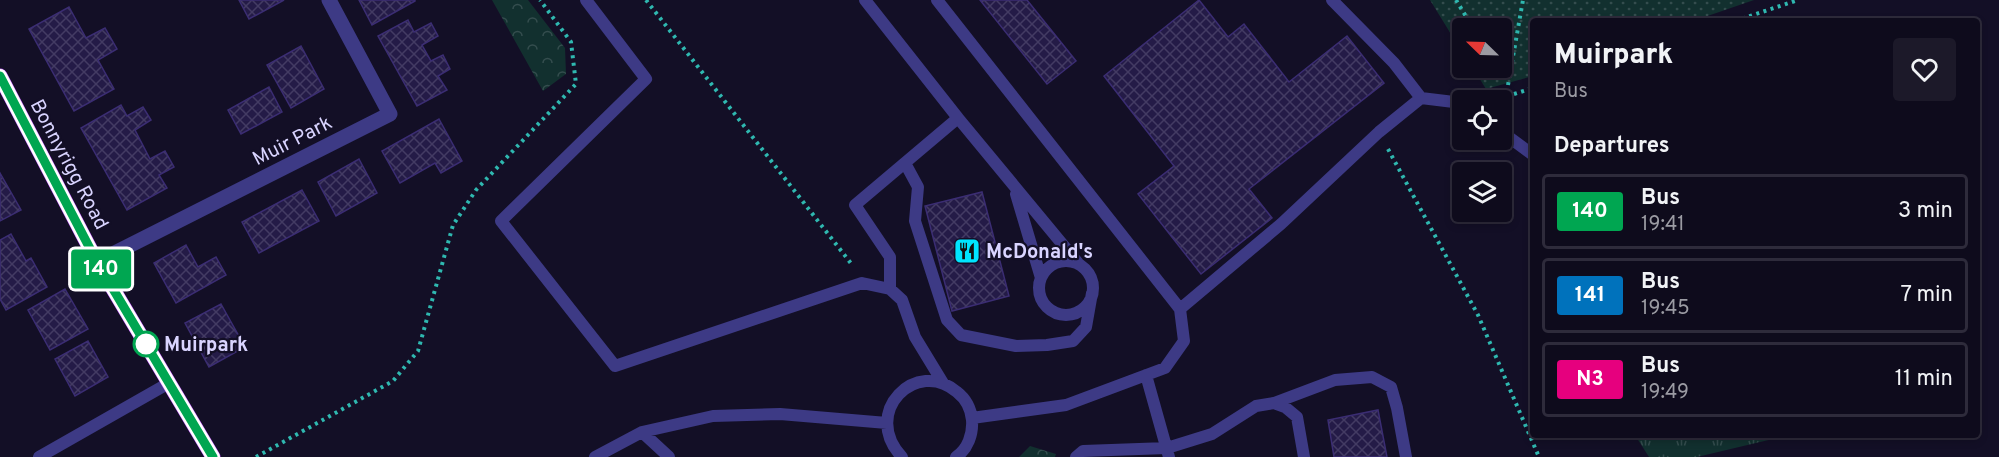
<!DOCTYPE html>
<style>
:root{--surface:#0e0b1c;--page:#1c1929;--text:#f1f3f6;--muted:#9b9ba3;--line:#2e2b3b}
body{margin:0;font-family:Overpass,sans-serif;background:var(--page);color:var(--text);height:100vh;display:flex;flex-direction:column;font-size:22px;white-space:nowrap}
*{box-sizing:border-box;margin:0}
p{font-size:20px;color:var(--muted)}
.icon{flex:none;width:33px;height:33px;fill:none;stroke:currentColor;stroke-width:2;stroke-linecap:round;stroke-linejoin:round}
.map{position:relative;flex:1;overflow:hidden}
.sheet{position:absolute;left:1530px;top:18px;width:450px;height:420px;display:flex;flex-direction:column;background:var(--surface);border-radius:6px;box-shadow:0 3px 9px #0003,0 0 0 2px var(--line)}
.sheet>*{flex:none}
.badge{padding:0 12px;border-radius:4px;font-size:21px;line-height:39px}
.needle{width:39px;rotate:293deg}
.fabs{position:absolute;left:1452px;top:18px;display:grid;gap:12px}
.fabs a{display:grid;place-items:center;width:60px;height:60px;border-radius:6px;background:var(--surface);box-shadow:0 3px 9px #0003,0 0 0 2px var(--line);font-size:30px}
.map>.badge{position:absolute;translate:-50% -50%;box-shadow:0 0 0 3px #fff}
h2{padding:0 24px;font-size:22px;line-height:54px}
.round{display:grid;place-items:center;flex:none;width:63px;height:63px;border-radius:6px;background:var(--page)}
.overview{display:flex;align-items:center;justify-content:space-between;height:102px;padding:0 24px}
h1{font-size:28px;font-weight:800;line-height:45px}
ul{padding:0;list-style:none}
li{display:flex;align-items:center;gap:18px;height:75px;margin:0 12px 9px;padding:0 12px;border:3px solid var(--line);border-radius:6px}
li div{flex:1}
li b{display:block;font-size:22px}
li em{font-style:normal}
li .badge{min-width:66px;font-weight:700;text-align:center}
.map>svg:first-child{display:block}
.grass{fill:url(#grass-dots)}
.forest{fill:url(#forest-crowns)}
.park{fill:url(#park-tufts)}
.building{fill:url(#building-cross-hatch);stroke:#3b2d73;stroke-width:1.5}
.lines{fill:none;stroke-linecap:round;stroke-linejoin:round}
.path{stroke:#2fb8b0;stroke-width:4;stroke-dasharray:3 4.5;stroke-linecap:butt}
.lane{stroke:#3d3a85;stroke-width:12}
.street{stroke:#3d3a85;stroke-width:15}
.primary{stroke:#c25bff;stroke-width:15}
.line-casing{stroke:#fff;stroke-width:14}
.line{stroke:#00a651;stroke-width:9}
.stop-dot{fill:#fff;stroke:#00a651;stroke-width:3}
.labels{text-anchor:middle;stroke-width:4.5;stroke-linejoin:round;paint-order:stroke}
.street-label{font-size:20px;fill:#d9d4ff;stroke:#130f26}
.poi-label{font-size:20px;font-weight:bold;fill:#d9d4ff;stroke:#130f26;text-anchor:start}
.stop-label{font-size:20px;font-weight:bold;fill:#d9d4ff;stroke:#130f26;text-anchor:start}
</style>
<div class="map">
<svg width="1999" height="457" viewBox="0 0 1999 457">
<defs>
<pattern id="grass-dots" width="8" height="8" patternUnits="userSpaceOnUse" patternTransform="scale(1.5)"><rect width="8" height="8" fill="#12302f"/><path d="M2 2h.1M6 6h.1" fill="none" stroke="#344d4e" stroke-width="1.8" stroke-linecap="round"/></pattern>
<pattern id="forest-crowns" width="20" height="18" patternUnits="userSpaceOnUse" patternTransform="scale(1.5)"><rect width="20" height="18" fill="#12302f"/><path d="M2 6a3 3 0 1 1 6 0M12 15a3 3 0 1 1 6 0" fill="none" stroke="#344d4e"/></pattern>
<pattern id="park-tufts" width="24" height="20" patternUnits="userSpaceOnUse" patternTransform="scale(1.5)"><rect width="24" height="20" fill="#12302f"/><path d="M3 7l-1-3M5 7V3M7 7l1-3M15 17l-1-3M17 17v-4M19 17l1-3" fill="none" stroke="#344d4e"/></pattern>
<pattern id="building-cross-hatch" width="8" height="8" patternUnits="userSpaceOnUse" patternTransform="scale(1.5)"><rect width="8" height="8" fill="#241b47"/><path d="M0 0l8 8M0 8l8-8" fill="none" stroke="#433b63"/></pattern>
</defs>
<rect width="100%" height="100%" fill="#130f26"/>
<path class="grass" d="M 1430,0 L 1754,0 L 1693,21 L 1533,21 L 1533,76 L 1486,89 L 1473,68 L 1502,68 L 1502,28 L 1462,28 L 1462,52 Z"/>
<path class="forest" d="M 492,0 L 528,0 L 565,48 L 566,74 L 543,91 Z
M 1030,446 L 1056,454 L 1055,457 L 1019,457 Z"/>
<path class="park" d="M 1635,435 L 1790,435 L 1697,457 L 1649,457 Z"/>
<path class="building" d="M 239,0 L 284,0 L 249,19 Z
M 359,0 L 415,0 L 415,1 L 372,25 Z
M 980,0 L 1027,0 L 1076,61 L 1047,84 Z
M 1199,0 L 1228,37 L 1244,24 L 1289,82 L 1347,36 L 1384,83 L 1249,189 L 1272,218 L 1201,274 L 1138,194 L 1174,166 L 1104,76 Z
M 69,7 L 86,38 L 105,28 L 117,49 L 98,60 L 114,89 L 74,111 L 29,29 Z
M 408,20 L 414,32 L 431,23 L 438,36 L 422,45 L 431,61 L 443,55 L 450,69 L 438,76 L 447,90 L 417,106 L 378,36 Z
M 301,46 L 324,89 L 291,108 L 267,65 Z
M 269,87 L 282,112 L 241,134 L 228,110 Z
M 121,105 L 127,116 L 143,107 L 151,120 L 135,130 L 150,159 L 165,151 L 174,167 L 159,175 L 167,188 L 127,210 L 81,128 Z
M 439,119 L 462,161 L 441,173 L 435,163 L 400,183 L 382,151 Z
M 359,159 L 377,193 L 336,216 L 318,182 Z
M 0,173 L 21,210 L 0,221 Z
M 302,190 L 319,221 L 259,253 L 242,222 Z
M 982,192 L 1009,296 L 952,311 L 925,206 Z
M 11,234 L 26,261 L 31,258 L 47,287 L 6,310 L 0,299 L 0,240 Z
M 186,245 L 198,267 L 216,257 L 226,275 L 176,303 L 154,263 Z
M 65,289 L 88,329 L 50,350 L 28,310 Z
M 221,304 L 245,347 L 209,367 L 185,323 Z
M 88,341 L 108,377 L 75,396 L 55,359 Z
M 1378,410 L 1387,457 L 1334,457 L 1328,420 Z"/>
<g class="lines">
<path class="path" d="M 646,0 L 853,266
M 1456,0 L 1473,28
M 1735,21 L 1798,0
M 1490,68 L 1495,81
M 1508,85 L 1523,0
M 1514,94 L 1533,88
M 1388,149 L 1478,315 L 1539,457
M 256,457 L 393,381 L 418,351 L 453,225 L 476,190 L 576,84 L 571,42 L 540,0"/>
<path class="lane" d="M 586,0 L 646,79 L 501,221 L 615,366 L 862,283 L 890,289 L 902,300 L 915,337 L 943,383
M 865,0 L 958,118 L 855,205 L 890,257 L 890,289
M 937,0 L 1180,309 L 1184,341 L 1165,368 L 1066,405 L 972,418
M 1332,0 L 1394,63 L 1421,98
M 1487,100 L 1496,100
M 958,118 L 1078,263
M 1502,132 L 1533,155
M 905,163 L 918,187 L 915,221 L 947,320 L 961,335 L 1016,346 L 1047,345 L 1073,341 L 1086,327 L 1092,293
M 1016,194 L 1041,278
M1039 288a27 27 0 1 1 54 0a27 27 0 1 1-54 0Z
M 1180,309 L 1281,224 L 1379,132 L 1421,98 L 1462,103
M 1146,375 L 1169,457
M 1274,403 L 1335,380 L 1372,377 L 1391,387 L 1397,408 L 1406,457
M 642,432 L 669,457
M 39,457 L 169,383
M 595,457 L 642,432 L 713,416 L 780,414 L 887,423
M 902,457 C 860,412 917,357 957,392 C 966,399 971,409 972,420 C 973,434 968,449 956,457
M 1076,457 L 1083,451 L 1167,448 L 1212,434 L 1256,406 L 1274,403 L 1285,407 L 1297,417 L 1304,457"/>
<path class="street" d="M 97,262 L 390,114 L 329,0"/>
<path class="primary" d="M 0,76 L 97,262 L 213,457"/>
</g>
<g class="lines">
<defs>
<path id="line" d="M 0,76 L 97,262 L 213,457"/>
</defs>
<use href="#line" class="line-casing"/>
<use href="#line" class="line"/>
</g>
<defs>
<symbol id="restaurant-square" viewBox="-11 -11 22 22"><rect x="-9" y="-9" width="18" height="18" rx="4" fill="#00e5ff" stroke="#130f26"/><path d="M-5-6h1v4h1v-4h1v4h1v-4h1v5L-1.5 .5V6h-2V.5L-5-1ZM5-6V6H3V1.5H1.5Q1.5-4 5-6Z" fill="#111"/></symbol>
</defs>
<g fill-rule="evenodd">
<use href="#restaurant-square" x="952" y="236" width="30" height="30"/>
</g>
<circle class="stop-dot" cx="146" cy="344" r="12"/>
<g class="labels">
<g class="street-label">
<text transform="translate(292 140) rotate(-27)" y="7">Muir Park</text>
<text transform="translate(70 164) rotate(62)" y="7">Bonnyrigg Road</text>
</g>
<g class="poi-label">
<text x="986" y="258">McDonald's</text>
</g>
<g class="stop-label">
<text x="164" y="351">Muirpark</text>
</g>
</g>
</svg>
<div class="fabs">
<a><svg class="needle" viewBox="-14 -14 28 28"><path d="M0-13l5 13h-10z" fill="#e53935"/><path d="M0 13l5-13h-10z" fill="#9b9ba3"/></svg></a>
<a><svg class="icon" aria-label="locate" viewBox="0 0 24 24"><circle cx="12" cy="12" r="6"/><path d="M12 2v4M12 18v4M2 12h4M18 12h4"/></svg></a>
<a><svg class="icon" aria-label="layers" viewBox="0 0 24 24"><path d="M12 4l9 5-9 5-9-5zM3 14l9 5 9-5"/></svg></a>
</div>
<b class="badge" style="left:101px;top:269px;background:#00a651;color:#fff">140</b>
<section class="sheet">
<div class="overview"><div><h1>Muirpark</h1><p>Bus</p></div><a class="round"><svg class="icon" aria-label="heart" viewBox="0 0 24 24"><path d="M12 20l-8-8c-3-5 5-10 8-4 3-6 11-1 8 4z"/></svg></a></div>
<h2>Departures</h2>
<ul>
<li><span class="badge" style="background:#00a651;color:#fff">140</span><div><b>Bus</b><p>19:41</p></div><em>3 min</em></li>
<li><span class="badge" style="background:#0072bc;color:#fff">141</span><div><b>Bus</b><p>19:45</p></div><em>7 min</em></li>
<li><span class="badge" style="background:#e6007e;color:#fff">N3</span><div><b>Bus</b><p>19:49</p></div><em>11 min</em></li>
</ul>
</section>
</div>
